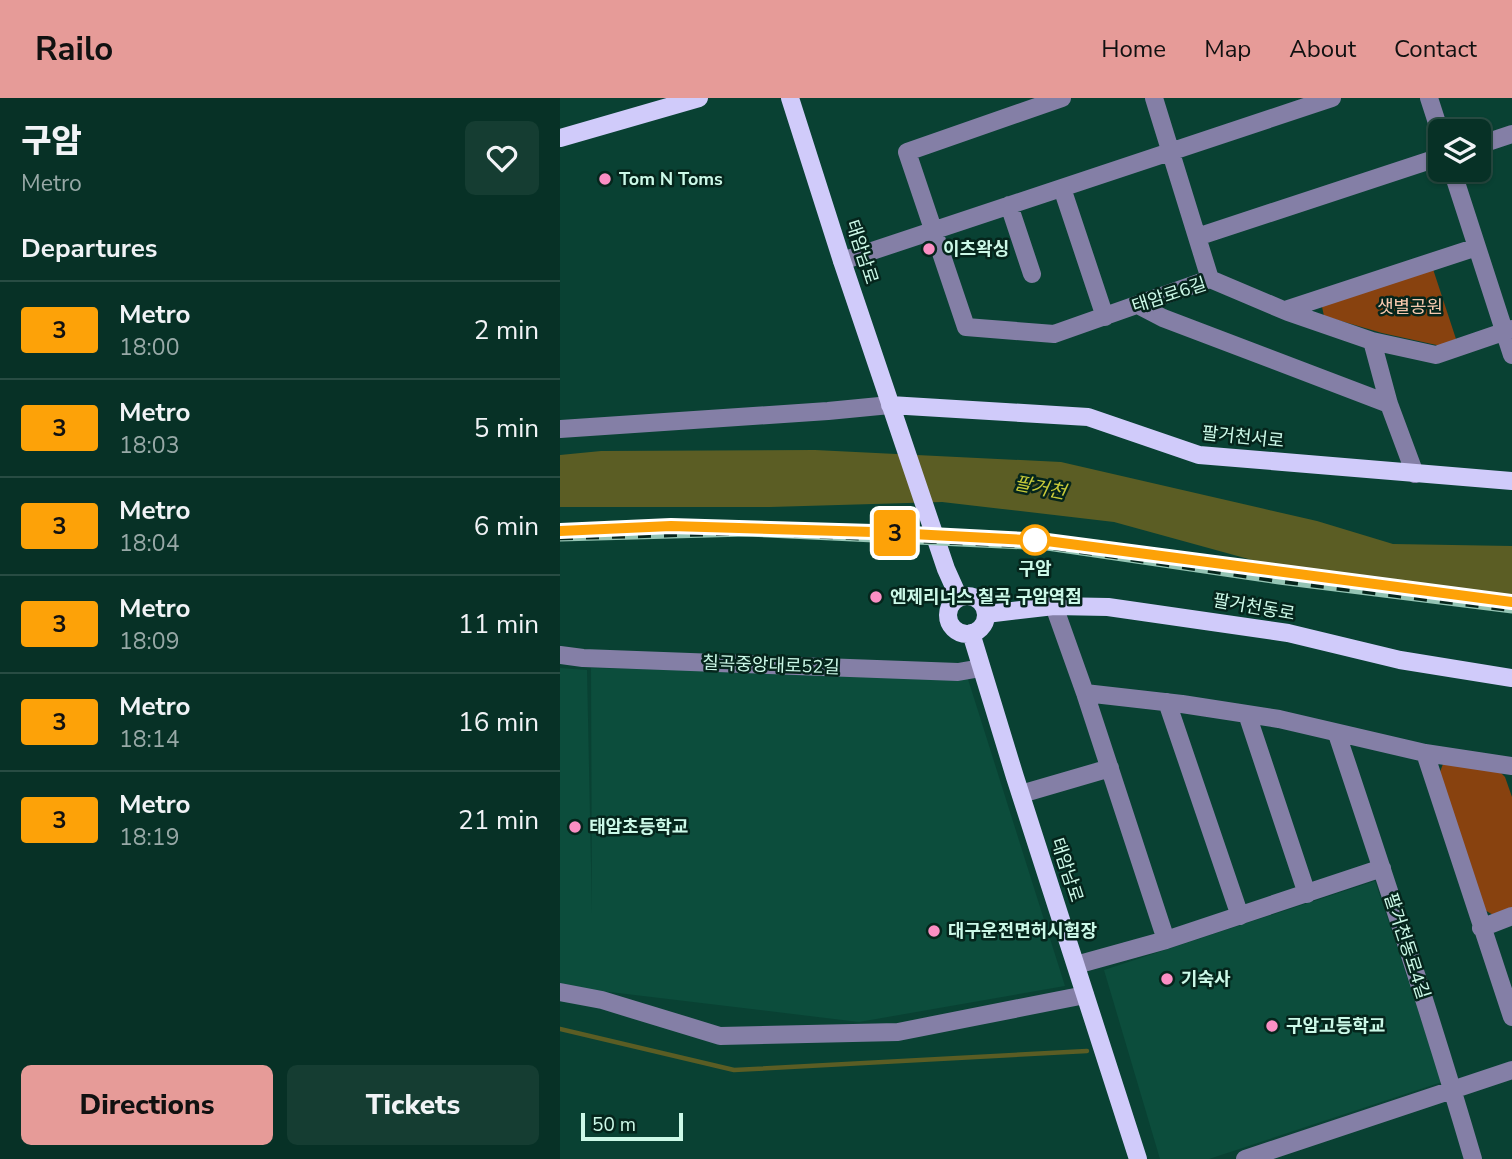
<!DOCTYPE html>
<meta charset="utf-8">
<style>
:root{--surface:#073126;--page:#153d32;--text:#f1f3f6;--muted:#98a9a7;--line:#284c43;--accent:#e69b98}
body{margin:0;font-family:"Nunito Sans","Noto Sans KR",sans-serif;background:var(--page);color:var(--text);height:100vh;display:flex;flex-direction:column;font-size:26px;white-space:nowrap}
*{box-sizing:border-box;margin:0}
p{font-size:23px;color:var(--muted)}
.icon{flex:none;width:38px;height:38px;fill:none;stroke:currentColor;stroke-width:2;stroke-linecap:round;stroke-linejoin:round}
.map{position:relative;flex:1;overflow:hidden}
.side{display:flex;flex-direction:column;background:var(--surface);width:560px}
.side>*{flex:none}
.badge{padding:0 14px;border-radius:5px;font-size:24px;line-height:46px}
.fabs{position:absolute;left:868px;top:21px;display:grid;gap:14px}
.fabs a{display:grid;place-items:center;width:63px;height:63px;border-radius:10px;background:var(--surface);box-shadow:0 2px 5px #0004,0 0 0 2px var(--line);font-size:35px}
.scale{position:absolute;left:21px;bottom:18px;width:102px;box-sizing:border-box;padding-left:7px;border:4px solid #ccf9e8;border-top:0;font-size:19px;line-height:24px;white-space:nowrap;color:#ccf9e8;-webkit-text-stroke:5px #05251c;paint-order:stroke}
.map>.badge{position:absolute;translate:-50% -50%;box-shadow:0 0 0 4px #fff}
h2{padding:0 21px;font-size:26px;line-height:63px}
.round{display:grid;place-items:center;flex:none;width:74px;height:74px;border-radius:10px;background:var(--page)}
.headline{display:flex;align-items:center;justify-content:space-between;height:119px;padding:0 21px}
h1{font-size:33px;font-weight:800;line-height:52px}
.cta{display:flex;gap:14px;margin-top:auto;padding:14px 21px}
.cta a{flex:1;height:80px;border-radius:10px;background:var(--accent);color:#111;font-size:28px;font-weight:800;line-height:80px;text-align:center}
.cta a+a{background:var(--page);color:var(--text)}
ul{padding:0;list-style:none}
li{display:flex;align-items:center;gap:21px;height:98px;padding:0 21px;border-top:2px solid var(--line)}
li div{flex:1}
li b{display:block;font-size:26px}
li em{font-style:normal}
li .badge{min-width:77px;font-weight:700;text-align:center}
header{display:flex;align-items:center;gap:42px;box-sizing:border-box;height:98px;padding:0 35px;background:var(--accent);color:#111}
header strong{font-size:33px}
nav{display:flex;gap:38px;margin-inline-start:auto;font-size:24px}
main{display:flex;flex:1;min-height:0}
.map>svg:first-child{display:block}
.built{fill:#0c4d3c}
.green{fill:#88420f}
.water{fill:#5b5d24}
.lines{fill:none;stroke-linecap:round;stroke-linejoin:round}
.stream{stroke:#5b5d24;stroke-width:4.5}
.minor{stroke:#847fa6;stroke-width:18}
.major{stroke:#d0cbfa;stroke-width:18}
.rail-casing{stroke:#94c4b4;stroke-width:7}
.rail{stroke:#05251c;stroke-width:4.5;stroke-dasharray:13;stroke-linecap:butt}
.line-casing{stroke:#fff;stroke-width:16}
.line{stroke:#fda208;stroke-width:10}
.poi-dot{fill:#fb8fc4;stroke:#05251c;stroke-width:2.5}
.stop-dot{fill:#fff;stroke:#fda208;stroke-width:3.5}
.labels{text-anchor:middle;stroke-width:5;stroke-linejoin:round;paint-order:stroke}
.poi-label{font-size:18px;font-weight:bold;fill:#ccf9e8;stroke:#05251c;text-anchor:start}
.street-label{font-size:18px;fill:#ccf9e8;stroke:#05251c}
.park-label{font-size:18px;fill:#f7c9af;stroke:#05251c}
.stop-label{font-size:18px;font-weight:bold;fill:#ccf9e8;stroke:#05251c}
.water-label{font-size:19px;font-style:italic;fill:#c9cc3a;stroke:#05251c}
</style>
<header>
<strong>Railo</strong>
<nav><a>Home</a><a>Map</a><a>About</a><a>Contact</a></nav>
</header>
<main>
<section class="side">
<div class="headline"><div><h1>구암</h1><p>Metro</p></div><a class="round"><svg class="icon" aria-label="heart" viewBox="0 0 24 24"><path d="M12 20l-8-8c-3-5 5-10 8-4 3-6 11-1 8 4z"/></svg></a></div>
<h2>Departures</h2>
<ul>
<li><span class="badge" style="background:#fda208;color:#111">3</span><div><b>Metro</b><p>18:00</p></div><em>2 min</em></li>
<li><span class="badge" style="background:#fda208;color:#111">3</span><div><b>Metro</b><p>18:03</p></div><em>5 min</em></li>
<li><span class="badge" style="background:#fda208;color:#111">3</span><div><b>Metro</b><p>18:04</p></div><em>6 min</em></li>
<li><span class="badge" style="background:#fda208;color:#111">3</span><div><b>Metro</b><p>18:09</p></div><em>11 min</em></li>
<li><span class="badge" style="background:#fda208;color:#111">3</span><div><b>Metro</b><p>18:14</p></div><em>16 min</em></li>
<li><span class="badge" style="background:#fda208;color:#111">3</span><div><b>Metro</b><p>18:19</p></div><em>21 min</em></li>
</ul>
<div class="cta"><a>Directions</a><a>Tickets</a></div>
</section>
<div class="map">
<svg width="952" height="1061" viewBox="0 0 952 1061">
<rect width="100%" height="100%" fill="#094133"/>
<path class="built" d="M 0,570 L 27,572 L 32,816 L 31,570 L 407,578 L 505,888 L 299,924 L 33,892 L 0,886 Z
M 815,783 L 882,984 L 649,1061 L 600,1061 L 544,872 Z"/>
<path class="green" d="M 872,168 L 896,241 L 881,248 L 822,235 L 764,218 L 761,204 Z
M 883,666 L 937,671 L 945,679 L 952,699 L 952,812 L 935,818 L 923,811 L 878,679 Z"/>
<path class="water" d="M 255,352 L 501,364 L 757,423 L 833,446 L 952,448 L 952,499 L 928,498 L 703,465 L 554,424 L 382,404 L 210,409 L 0,409 L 0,357 L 41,353 Z"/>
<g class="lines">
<path class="stream" d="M 0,931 L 174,972 L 527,953"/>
<path class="minor" d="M 502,0 L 347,54 L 406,229 L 494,236 L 650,181 L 728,214 L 812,243 L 876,257 L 952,231
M 594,0 L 650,181
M 869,0 L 880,34
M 919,47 L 952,36
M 892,72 L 952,257
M 502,90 L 545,219
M 449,107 L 472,176
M 637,139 L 880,59
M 282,163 L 772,0
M 578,207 L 603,220 L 829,306
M 725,212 L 917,149
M 812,243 L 829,306 L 855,376
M 0,331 L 268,313 L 330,307
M 494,508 L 525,595 L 606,842
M 0,557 L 23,560 L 398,574 L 421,570
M 525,595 L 622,606 L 719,621 L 865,655 L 952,668
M 607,604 L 680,818
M 687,616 L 747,796
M 777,636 C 824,777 871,918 913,1061
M 865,655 L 952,919
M 461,696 L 550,670
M 921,830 L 952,818
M 516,867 L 606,842 L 822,770
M 0,894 L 42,902 L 160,938 L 338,934 L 525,897
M 685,1061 L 952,972"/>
<path class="major" d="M 230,0 L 282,163 L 386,471 L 399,500
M 0,40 L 139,0
M 330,307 L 528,319 L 639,357 L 952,383
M388 517a19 19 0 1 1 38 0a19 19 0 1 1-38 0Z
M 426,516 L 494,508 L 548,509 L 728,535 L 840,562 L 952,580
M 411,535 L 455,679 L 578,1061"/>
<defs>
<path id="rail" d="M 0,440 L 187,435 L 487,449 L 719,483 L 952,512"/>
</defs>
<use href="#rail" class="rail-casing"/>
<use href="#rail" class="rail"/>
</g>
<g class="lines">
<defs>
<path id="line" d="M 0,433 L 111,428 L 313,434 L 487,443 L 952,504"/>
</defs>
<use href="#line" class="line-casing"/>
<use href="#line" class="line"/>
</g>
<g class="poi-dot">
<circle cx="45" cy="81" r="7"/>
<circle cx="369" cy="151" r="7"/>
<circle cx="316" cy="499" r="7"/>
<circle cx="15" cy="729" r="7"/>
<circle cx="374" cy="833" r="7"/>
<circle cx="607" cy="881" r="7"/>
<circle cx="712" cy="928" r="7"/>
</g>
<circle class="stop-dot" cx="475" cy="442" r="14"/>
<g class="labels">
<g class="poi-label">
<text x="59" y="87">Tom N Toms</text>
<text x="383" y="157">이츠왁싱</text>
<text x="330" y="505">엔제리너스 칠곡 구암역점</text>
<text x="29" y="735">태암초등학교</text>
<text x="388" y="839">대구운전면허시험장</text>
<text x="621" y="887">기숙사</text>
<text x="726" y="934">구암고등학교</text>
</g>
<g class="street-label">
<text transform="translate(302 154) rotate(72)" y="6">태암남로</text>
<text transform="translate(609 197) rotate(-18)" y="6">태암로6길</text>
<text transform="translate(683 339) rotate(6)" y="6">팔거천서로</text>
<text transform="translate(694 509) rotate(10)" y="6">팔거천동로</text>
<text transform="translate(211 567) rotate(2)" y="6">칠곡중앙대로52길</text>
<text transform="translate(507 772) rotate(72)" y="6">태암남로</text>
<text transform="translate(847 848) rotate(72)" y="6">팔거천동로4길</text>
</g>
<g class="park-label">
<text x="850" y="215">샛별공원</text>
</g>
<g class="stop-label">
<text x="475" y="477">구암</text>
</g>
<g class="water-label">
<text transform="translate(480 389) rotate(11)" y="7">팔거천</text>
</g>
</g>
</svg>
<div class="fabs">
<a><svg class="icon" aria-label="layers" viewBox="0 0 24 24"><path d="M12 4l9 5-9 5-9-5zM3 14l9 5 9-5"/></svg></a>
</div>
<div class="scale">50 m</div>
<b class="badge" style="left:335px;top:435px;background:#fda208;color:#111">3</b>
</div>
</main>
